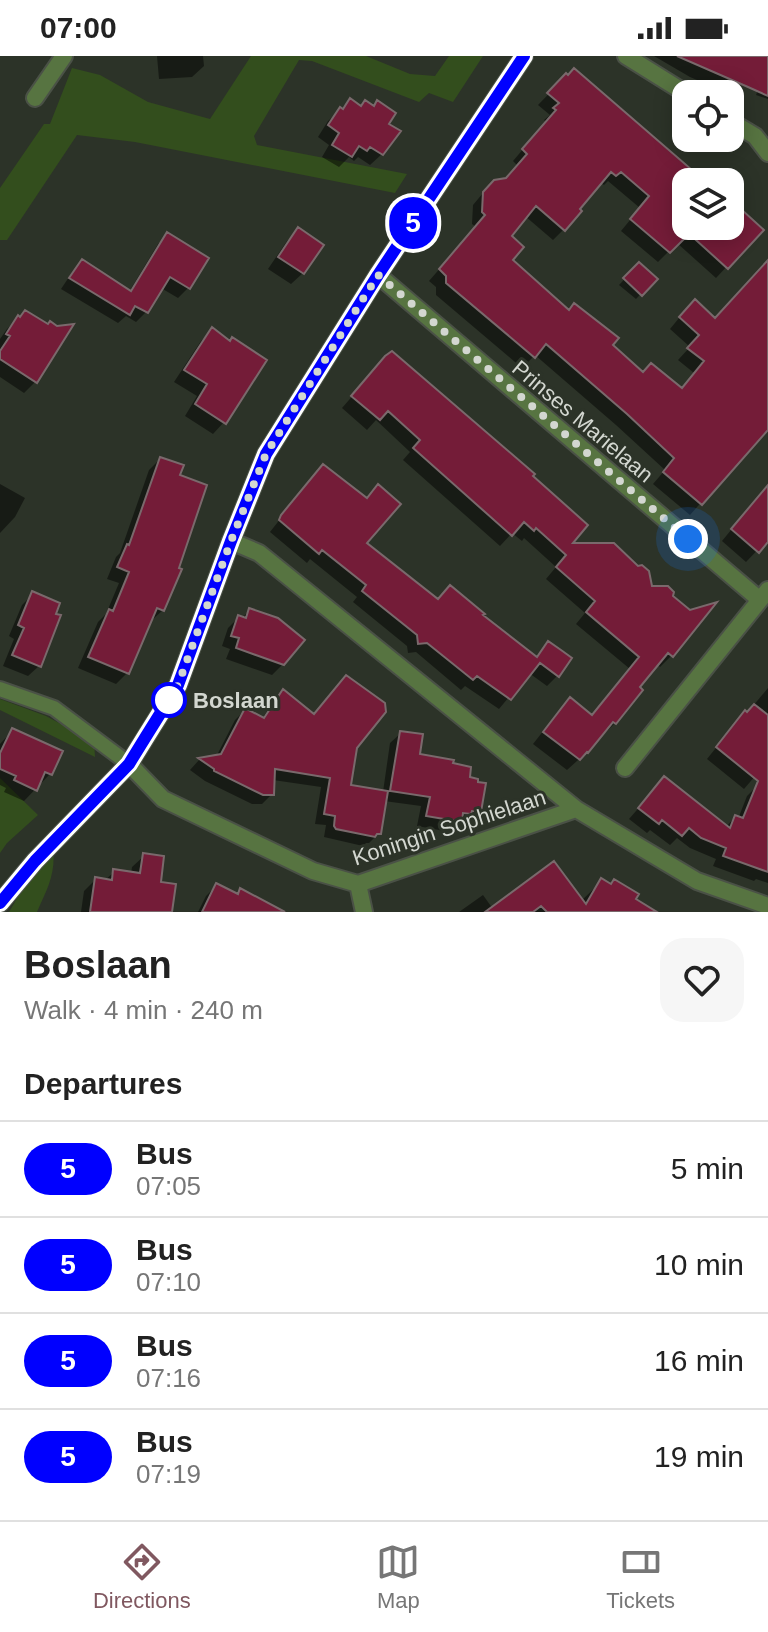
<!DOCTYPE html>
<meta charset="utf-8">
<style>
:root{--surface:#fff;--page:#f6f6f6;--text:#222;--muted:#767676;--line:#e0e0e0;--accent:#805860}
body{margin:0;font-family:Helvetica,sans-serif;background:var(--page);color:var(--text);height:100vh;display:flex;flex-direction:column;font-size:30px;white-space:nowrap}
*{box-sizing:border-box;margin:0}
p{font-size:26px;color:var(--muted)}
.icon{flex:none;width:44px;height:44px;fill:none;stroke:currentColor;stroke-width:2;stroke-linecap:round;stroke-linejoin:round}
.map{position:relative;height:856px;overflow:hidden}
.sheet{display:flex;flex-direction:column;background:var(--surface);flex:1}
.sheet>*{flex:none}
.badge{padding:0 16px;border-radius:26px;font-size:28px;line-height:52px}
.fabs{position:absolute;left:672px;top:24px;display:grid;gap:16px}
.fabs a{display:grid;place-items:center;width:72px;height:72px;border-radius:16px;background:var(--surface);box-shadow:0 4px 20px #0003;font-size:40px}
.you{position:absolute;width:40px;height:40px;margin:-20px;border:6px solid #fff;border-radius:50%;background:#1a73e8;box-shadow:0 0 0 12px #1a73e833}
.map>.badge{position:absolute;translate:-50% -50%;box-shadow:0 0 0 4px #fff}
h2{padding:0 24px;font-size:30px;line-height:72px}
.round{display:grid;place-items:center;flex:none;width:84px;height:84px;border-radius:24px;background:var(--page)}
.head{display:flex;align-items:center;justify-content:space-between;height:136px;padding:0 24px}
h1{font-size:38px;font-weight:700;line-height:60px}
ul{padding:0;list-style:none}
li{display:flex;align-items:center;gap:24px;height:96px;padding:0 24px;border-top:2px solid var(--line)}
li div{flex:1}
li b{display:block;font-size:30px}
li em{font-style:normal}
li .badge{min-width:88px;font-weight:700;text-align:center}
.status{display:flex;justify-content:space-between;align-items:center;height:56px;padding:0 40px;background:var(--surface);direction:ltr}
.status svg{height:22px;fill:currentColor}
.tab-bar{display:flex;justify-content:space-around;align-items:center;height:112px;border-top:2px solid var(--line);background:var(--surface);font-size:22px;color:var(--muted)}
.tab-bar a{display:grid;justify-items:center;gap:4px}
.tab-bar .selected{color:var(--accent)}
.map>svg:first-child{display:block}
.green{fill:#334e1d}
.shadow{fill:#0007}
.building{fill:#741c38;stroke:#7a696c;stroke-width:2}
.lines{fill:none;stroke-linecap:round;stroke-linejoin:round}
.service-casing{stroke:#4a5146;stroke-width:18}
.minor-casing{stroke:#4a5146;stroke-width:20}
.secondary-casing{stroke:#4a5146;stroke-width:20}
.service{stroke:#577441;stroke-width:14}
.minor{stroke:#577441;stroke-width:16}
.secondary{stroke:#6b9a46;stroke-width:16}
.line-casing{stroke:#fff;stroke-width:18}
.line{stroke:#00f;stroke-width:12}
.walk{stroke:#d3d7d0;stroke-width:8;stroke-dasharray:0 14.4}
.stop-dot{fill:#fff;stroke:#00f;stroke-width:4}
.labels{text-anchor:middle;stroke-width:6;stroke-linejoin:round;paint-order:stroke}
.street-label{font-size:22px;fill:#d3d7d0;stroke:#2c3328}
.stop-label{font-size:22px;font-weight:bold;fill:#d3d7d0;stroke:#2c3328;text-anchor:start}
</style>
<div class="status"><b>07:00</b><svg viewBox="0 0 49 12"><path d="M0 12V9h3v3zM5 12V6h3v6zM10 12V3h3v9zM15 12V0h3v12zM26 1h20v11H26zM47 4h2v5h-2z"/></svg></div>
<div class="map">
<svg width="768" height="856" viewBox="0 0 768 856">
<rect width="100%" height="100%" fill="#2c3328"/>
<path class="green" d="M 251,0 L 366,0 L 410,18 L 435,20 L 449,0 L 483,0 L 453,46 L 429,37 L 419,46 L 312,5 L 299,4 L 254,80 L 257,89 L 407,118 L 395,137 L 135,86 L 77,79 L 7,184 L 0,184 L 0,132 L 44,68 L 50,68 L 72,12 L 100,19 L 148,46 L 210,63 Z
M 0,643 L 46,660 L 94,686 L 95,701 L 0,654 Z
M 0,722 L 38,759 L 7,787 L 0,797 Z
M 53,790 C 56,818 48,831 37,856 L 9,856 L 40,803 Z"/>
<path class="shadow" d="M 157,0 L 203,0 L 204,10 L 192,21 L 159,23 Z
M 654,0 L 737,0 L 729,22 L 718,33 L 690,21 Z
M 768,10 L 768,43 L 756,39 Z
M 574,15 L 702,126 L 686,126 L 686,170 L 730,170 L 730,146 L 761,174 L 716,222 L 677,187 L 658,206 L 621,175 L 640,152 L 608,125 L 604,129 L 600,126 L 564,173 L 553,184 L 525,160 L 509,180 L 510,204 L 643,318 L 681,334 L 694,317 L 678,304 L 690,291 L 670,273 L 684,256 L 715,264 L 768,226 L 768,371 L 690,459 L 653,428 L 665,414 L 616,369 L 535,299 L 522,312 L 436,239 L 436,231 L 429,225 L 476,171 L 472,168 L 473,149 L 483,137 L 505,124 L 518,110 L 513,105 L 546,66 L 544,64 L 550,59 L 538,49 L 566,20 L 568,21 Z
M 350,45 L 387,68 L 382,98 L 370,109 L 358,101 L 354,105 L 349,101 L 339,111 L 322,101 L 329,89 L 318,81 L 328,65 Z
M 298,174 L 303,217 L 291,228 L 268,213 L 287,185 Z
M 167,179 L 206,203 L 188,232 L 178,242 L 161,232 L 146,256 L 136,266 L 126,260 L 118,267 L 61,233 L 73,215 L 82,205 L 129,236 L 158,188 Z
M 639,208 L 655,223 L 636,243 L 619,229 Z
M 18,262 L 35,326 L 24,337 L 0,321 L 0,283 L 7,273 Z
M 212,274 L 224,366 L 213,378 L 185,360 L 197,340 L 174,326 L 201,285 Z
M 375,314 L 530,421 L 569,489 L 671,600 L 660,611 L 657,608 L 637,631 L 615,667 L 604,678 L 602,676 L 587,696 L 567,714 L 533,688 L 559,655 L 591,661 L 630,613 L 576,568 L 585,557 L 546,523 L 556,511 L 524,482 L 522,485 L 512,477 L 500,490 L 403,404 L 410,396 L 376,364 L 367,374 L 342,352 Z
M 160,403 L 178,421 L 163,554 L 151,565 L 149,565 L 127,617 L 116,628 L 78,612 L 98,566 L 106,558 L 119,527 L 107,523 L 116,501 L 120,497 L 149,414 Z
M 313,421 L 365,444 L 378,431 L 365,487 L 437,545 L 480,560 L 535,602 L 548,588 L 557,620 L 547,630 L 529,617 L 499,653 L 465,630 L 461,634 L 416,596 L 408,597 L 407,590 L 353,546 L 357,541 L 310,503 L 307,507 L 270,476 Z
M 0,428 L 25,442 L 15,461 L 0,477 Z
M 768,429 L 768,483 L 746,506 L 722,485 Z
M 33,538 L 39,610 L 28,620 L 3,610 L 14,583 L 9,580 L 22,549 Z
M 250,554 L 283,608 L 272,619 L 226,603 L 230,593 L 222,590 L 228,572 L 238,562 L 241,563 Z
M 768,632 L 768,705 L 744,733 L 707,703 L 735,668 L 747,657 Z
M 284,636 L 355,691 L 349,731 L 383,736 L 390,687 L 401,677 L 418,700 L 467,722 L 479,755 L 469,766 L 462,765 L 450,776 L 417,770 L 421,750 L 384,745 L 379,777 L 369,787 L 366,787 L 363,790 L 324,781 L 326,769 L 315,768 L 321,731 L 273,724 L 272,738 L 262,748 L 252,748 L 205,725 L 190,714 L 199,704 L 216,701 L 235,664 L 245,654 L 262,663 L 273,646 Z
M 13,674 L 50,718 L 24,745 L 4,736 L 6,732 L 0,729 L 0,688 Z
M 664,723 L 726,771 L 735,761 L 738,763 L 747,740 L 758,729 L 768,733 L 768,827 L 756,823 L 754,825 L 713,810 L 716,803 L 690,792 L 677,782 L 670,789 L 650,774 L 647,777 L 629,763 Z
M 144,800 L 170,856 L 81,856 L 84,835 L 95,824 L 104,825 L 114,816 L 131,818 L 132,811 Z
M 602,825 L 653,856 L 459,856 L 483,839 L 493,853 L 581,845 Z
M 217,829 L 236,839 L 241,835 L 272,856 L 198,856 L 206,840 Z"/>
<path class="building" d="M 677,0 L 768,0 L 768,40 L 748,31 Z
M 574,12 L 699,120 L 694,126 L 686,126 L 686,170 L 730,170 L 730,143 L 764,174 L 728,213 L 686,175 L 686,181 L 670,197 L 630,163 L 649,140 L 621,116 L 616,120 L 611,116 L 580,153 L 582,155 L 565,175 L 536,150 L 512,180 L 524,191 L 513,204 L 569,254 L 574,247 L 619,282 L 613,289 L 643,316 L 651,307 L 682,332 L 704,305 L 687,292 L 699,279 L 679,261 L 695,243 L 715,262 L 768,204 L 768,374 L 702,449 L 663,416 L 674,402 L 627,358 L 546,288 L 535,302 L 446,227 L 446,220 L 439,213 L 485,159 L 482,156 L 483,136 L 494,124 L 506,122 L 527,98 L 522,93 L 556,54 L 553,52 L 559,47 L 547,37 L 566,17 L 568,19 Z
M 350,42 L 361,50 L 365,44 L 374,50 L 377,44 L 396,57 L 389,68 L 401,75 L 383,99 L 370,91 L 367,95 L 359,90 L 352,101 L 332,89 L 339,77 L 328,69 L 340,51 L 343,53 Z
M 298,171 L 324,189 L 304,218 L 278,201 Z
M 167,176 L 209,202 L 190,233 L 170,221 L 148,257 L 135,250 L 130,259 L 69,222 L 82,203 L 131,235 Z
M 639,206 L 658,223 L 642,240 L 623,222 Z
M 25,254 L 48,268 L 50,265 L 57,270 L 74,268 L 37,327 L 0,303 L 0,295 L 10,280 L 6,278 L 18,259 L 20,261 Z
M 212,271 L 230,285 L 232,281 L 267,304 L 226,368 L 195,348 L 207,328 L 184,314 Z
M 392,295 L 535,418 L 533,420 L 588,469 L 573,487 L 614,487 L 638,510 L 642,509 L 649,515 L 652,530 L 668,530 L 674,536 L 673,540 L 690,554 L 717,546 L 673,601 L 668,597 L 640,631 L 643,634 L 616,668 L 613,666 L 588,697 L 587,696 L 580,704 L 543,676 L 570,641 L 592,659 L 639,601 L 586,556 L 595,545 L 556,511 L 566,499 L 536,472 L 534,475 L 524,466 L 512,480 L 413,392 L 420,384 L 388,355 L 380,364 L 351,340 L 385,300 Z
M 160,401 L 184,409 L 180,419 L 207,429 L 179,512 L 182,513 L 164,555 L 157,552 L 129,618 L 88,601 L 109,553 L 113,555 L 129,516 L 117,511 L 127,488 L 129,489 Z
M 323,408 L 367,442 L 378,428 L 401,448 L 367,487 L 438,543 L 450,529 L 485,558 L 483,559 L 537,601 L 548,585 L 561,594 L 572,602 L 559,621 L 540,607 L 511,644 L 477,620 L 473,624 L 427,587 L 418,588 L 417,579 L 362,535 L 366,529 L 322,494 L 319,498 L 279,464 L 281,459 Z
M 768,429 L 768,486 L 759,497 L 731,473 Z
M 32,535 L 60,547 L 56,558 L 61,559 L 41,611 L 12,599 L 24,572 L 18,569 Z
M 249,552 L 278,562 L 305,584 L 284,609 L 236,592 L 239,582 L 231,580 L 238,559 L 246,562 Z
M 346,619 L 385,647 L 386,656 L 357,692 L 351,729 L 388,735 L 381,778 L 377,778 L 375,781 L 336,773 L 334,770 L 335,760 L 324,758 L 330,722 L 275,713 L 274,739 L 263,739 L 214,715 L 214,713 L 198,702 L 221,698 L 245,652 L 264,662 L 283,633 L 314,658 Z
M 754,648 L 768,659 L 768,816 L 723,800 L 726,792 L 701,782 L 689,772 L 682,780 L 662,764 L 659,768 L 638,752 L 664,720 L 730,772 L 735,759 L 743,762 L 758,725 L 716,691 L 745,654 L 747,656 Z
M 12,672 L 63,695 L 52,719 L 45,716 L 37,735 L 14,724 L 16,720 L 0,713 L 0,697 Z
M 400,675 L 423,678 L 420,698 L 454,704 L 453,707 L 471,711 L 470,721 L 478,723 L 478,726 L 486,727 L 481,756 L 472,755 L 471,758 L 463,757 L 462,766 L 426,760 L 430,741 L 390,735 Z
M 143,797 L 164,800 L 161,826 L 176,828 L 172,856 L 90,856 L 95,821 L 112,824 L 113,813 L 140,817 Z
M 554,805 L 586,848 L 601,822 L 611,828 L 614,823 L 639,838 L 636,843 L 657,856 L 547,856 L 541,850 L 533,856 L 485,856 Z
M 216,827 L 238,838 L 240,832 L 285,856 L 202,856 Z"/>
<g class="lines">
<defs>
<path id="service" d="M 0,633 L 54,652 L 129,708"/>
<path id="minor" d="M 626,0 L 687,38
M 35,42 L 64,0
M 730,65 L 755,80 L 768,97
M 378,219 L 760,544
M 231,485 L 259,497 L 576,753 L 697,825 L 768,850
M 129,708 L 163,743 L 313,815 L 358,828 L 576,753
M 625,712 L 768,534
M 358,828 L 364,856"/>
<path id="secondary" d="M 0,847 L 35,805 L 129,708 L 178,629 L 231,485 L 266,398 L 378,219 L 524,0"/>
</defs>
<use href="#service" class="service-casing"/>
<use href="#minor" class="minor-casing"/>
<use href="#secondary" class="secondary-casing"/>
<use href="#service" class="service"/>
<use href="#minor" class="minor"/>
<use href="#secondary" class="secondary"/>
</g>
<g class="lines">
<defs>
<path id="line" d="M 0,847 L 35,805 L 129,708 L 145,682 L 178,629 L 231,485 L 266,398 L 378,219 L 524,0"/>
</defs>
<use href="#line" class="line-casing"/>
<use href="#line" class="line"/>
<path class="walk" d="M 169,644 L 161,655 L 178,629 L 231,485 L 266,398 L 378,219 L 688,483"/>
</g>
<circle class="stop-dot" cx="169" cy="644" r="16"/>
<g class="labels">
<g class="street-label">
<text transform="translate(583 365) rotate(40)" y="8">Prinses Marielaan</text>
<text transform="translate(449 771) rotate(-18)" y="8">Koningin Sophielaan</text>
</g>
<g class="stop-label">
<text x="193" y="652">Boslaan</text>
</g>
</g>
</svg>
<div class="fabs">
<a><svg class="icon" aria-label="locate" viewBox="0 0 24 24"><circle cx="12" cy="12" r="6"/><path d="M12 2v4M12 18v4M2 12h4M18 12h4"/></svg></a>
<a><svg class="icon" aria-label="layers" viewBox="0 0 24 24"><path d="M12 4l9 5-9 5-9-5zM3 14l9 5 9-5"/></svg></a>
</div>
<div class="you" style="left:688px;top:483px"></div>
<b class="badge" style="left:413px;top:167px;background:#00f;color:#fff">5</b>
</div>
<section class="sheet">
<div class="head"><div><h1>Boslaan</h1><p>Walk · 4 min · 240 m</p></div><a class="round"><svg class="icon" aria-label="heart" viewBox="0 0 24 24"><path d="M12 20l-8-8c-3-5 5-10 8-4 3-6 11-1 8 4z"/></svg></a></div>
<h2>Departures</h2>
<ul>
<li><span class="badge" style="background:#00f;color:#fff">5</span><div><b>Bus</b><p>07:05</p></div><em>5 min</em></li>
<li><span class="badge" style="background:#00f;color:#fff">5</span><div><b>Bus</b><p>07:10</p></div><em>10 min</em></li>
<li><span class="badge" style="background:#00f;color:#fff">5</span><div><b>Bus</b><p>07:16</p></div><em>16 min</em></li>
<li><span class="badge" style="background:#00f;color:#fff">5</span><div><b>Bus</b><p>07:19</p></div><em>19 min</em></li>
</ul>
</section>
<nav class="tab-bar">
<a class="selected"><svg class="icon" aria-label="directions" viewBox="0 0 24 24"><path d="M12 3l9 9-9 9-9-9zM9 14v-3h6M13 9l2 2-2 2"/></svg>Directions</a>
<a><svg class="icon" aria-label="map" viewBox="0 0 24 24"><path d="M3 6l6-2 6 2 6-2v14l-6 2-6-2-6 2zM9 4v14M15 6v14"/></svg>Map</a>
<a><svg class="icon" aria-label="tickets" viewBox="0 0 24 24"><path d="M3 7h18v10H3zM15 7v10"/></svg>Tickets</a>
</nav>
